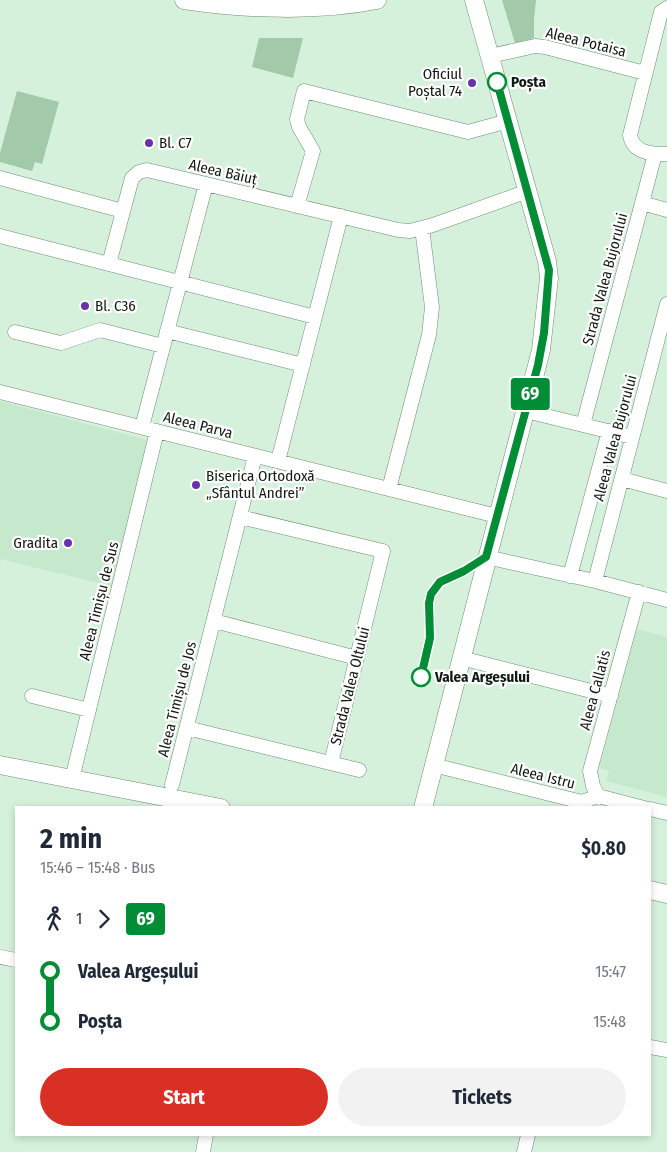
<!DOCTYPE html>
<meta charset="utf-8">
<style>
:root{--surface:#fff;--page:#f2f2f3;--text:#1f2937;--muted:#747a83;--accent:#d93025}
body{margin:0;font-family:"Fira Sans Condensed",sans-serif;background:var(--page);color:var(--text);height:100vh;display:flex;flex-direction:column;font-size:19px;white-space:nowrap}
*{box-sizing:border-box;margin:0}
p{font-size:16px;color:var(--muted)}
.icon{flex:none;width:28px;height:28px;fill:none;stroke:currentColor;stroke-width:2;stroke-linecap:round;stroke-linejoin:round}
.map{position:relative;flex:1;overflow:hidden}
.drawer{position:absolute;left:15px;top:806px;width:636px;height:330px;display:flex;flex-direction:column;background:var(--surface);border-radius:0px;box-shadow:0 2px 8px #0003}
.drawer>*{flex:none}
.badge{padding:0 10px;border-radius:4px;font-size:18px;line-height:32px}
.map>.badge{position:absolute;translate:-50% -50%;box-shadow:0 0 0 2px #fff}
.legs{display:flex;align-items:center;gap:8px;height:55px;padding:0 25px;font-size:16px}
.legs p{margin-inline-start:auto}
.headline{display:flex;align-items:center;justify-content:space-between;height:85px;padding:0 25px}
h1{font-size:28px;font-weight:700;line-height:38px}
.cta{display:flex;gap:10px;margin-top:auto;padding:10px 25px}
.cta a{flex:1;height:58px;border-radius:30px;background:var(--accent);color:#fff;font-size:20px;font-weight:700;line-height:58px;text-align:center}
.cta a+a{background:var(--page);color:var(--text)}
ul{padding:0 25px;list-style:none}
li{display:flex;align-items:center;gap:18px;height:50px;font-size:19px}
li i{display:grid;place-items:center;width:8px;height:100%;margin:0 6px;background:currentColor}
li i::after{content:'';width:12px;height:12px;margin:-6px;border:4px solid;border-radius:50%;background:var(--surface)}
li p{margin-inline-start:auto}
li:first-child i{background:linear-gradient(#0000 50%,currentColor 0)}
li:last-child i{background:linear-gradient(currentColor 50%,#0000 0)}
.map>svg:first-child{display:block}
.built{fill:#c6e8cd}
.green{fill:#a1c9aa}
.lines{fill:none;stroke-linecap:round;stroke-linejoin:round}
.minor-casing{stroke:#718a76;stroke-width:15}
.major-casing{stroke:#718a76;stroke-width:19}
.minor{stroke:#fff;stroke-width:14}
.major{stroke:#fff;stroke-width:18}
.line-1-casing{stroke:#fff;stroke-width:11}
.line-1{stroke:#008d36;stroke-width:8}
.stop-1-dot{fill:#fff;stroke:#008d36;stroke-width:2.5}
.poi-dot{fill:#6a32a8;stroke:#fff;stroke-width:2}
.labels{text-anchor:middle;stroke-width:4.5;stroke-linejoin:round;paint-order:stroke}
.street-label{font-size:15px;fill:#101a12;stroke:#fff}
.poi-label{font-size:15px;fill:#101a12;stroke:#fff;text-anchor:start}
.stop-label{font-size:15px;font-weight:bold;fill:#101a12;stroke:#fff;text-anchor:start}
</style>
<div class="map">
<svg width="667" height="1152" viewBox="0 0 667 1152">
<rect width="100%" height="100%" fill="#d6f1db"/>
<path class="built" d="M 0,401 L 147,440 L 149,442 L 115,587 L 0,559 Z
M 637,629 L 667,637 L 667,797 L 606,781 L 609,771 L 599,768 Z"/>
<path class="green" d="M 502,0 L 536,0 L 534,19 L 534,38 L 515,43 Z
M 259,38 L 303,38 L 293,78 L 252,67 Z
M 17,91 L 59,102 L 42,164 L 35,162 L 32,171 L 0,162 L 0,153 Z"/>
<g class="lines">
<defs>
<path id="minor" d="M 667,8 L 661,12 L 630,135 C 633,153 651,154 667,154
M 490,56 L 535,46 L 545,47 L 645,73
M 0,178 L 123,211
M 642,203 L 667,210
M 297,206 L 313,151 L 299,127 L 297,119 L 304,91 L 468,132 L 508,121
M 0,236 L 315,317
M 109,264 L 132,178 L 139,172 L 147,170 L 398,230 L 410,231 L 433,225 L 528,191
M 167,331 L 303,365
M 15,332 L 61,343 L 100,330 L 163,346
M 0,392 L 497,516
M 526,411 L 632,437
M 583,425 L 655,154
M 142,427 L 206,184
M 278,461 L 341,216
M 622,479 L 667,491
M 389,489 L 429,335 L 432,307 L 422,228
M 240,517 L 383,551 L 331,763
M 486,557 L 595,581 L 667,600
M 570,576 L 609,431
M 595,581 L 667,304
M 214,621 L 357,658
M 461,658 L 611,696
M 32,696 L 89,710
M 187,728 L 359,770
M 433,765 L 582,802 L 598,796 L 644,808
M 72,779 L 157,431
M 172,785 L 255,456
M 598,796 L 593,786 L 590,771 L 639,592
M 650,809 L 667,813
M 0,957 L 16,960
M 650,1047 L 667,1050
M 203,1152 L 206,1135
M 524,1152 L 528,1135"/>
<path id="major" d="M 184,0 C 244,9 317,12 377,0
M 0,765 L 221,808
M 423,808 L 541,350 L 549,278 L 547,261 L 474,0
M 650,890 L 667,894"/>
</defs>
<use href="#minor" class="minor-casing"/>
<use href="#major" class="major-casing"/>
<use href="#minor" class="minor"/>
<use href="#major" class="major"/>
</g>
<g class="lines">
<defs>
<path id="line-1" d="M 421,677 L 430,638 L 429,603 L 431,594 L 440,582 L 464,571 L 486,557 L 538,365 L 544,333 L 549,270 L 497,82"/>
</defs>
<use href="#line-1" class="line-1-casing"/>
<use href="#line-1" class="line-1"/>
</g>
<g class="stop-1-dot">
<circle cx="497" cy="82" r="9"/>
<circle cx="421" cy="677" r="9"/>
</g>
<g class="poi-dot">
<circle cx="472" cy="83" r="5"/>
<circle cx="149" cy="143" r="5"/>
<circle cx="85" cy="306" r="5"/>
<circle cx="196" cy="485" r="5"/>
<circle cx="68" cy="543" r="5"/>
</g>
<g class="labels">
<g class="street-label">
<text transform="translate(586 42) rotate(14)" y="5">Aleea Potaisa</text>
<text transform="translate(223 172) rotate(13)" y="5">Aleea Băiuț</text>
<text transform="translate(605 279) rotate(-75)" y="5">Strada Valea Bujorului</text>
<text transform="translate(198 425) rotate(14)" y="5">Aleea Parva</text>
<text transform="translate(615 438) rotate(-75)" y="5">Aleea Valea Bujorului</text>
<text transform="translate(99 601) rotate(-76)" y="5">Aleea Timișu de Sus</text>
<text transform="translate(350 686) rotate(-76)" y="5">Strada Valea Oltului</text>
<text transform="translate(595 690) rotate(-75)" y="5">Aleea Callatis</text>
<text transform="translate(177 699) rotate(-76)" y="5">Aleea Timișu de Jos</text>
<text transform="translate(543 776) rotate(14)" y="5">Aleea Istru</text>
</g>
<g class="poi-label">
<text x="462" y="79" text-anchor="end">Oficiul<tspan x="462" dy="17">Poștal 74</tspan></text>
<text x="159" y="148">Bl. C7</text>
<text x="95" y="311">Bl. C36</text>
<text x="206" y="481">Biserica Ortodoxă<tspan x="206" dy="17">„Sfântul Andrei”</tspan></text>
<text x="58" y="548" text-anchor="end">Gradita</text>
</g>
<g class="stop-label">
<text x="511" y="87">Poșta</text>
<text x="435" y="682">Valea Argeșului</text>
</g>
</g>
</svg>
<b class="badge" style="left:530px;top:394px;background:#008d36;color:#fff">69</b>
<section class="drawer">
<div class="headline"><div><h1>2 min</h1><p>15:46 – 15:48 · Bus</p></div><b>$0.80</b></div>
<div class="legs"><svg class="icon" aria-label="walk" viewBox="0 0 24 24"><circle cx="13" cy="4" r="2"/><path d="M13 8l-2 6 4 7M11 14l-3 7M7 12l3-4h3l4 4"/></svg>1<svg class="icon" aria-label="forward" viewBox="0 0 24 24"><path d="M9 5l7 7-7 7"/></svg><b class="badge" style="background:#008d36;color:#fff">69</b></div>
<ul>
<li><i style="color:#008d36"></i><b>Valea Argeșului</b><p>15:47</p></li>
<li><i style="color:#008d36"></i><b>Poșta</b><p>15:48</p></li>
</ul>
<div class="cta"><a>Start</a><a>Tickets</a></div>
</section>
</div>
